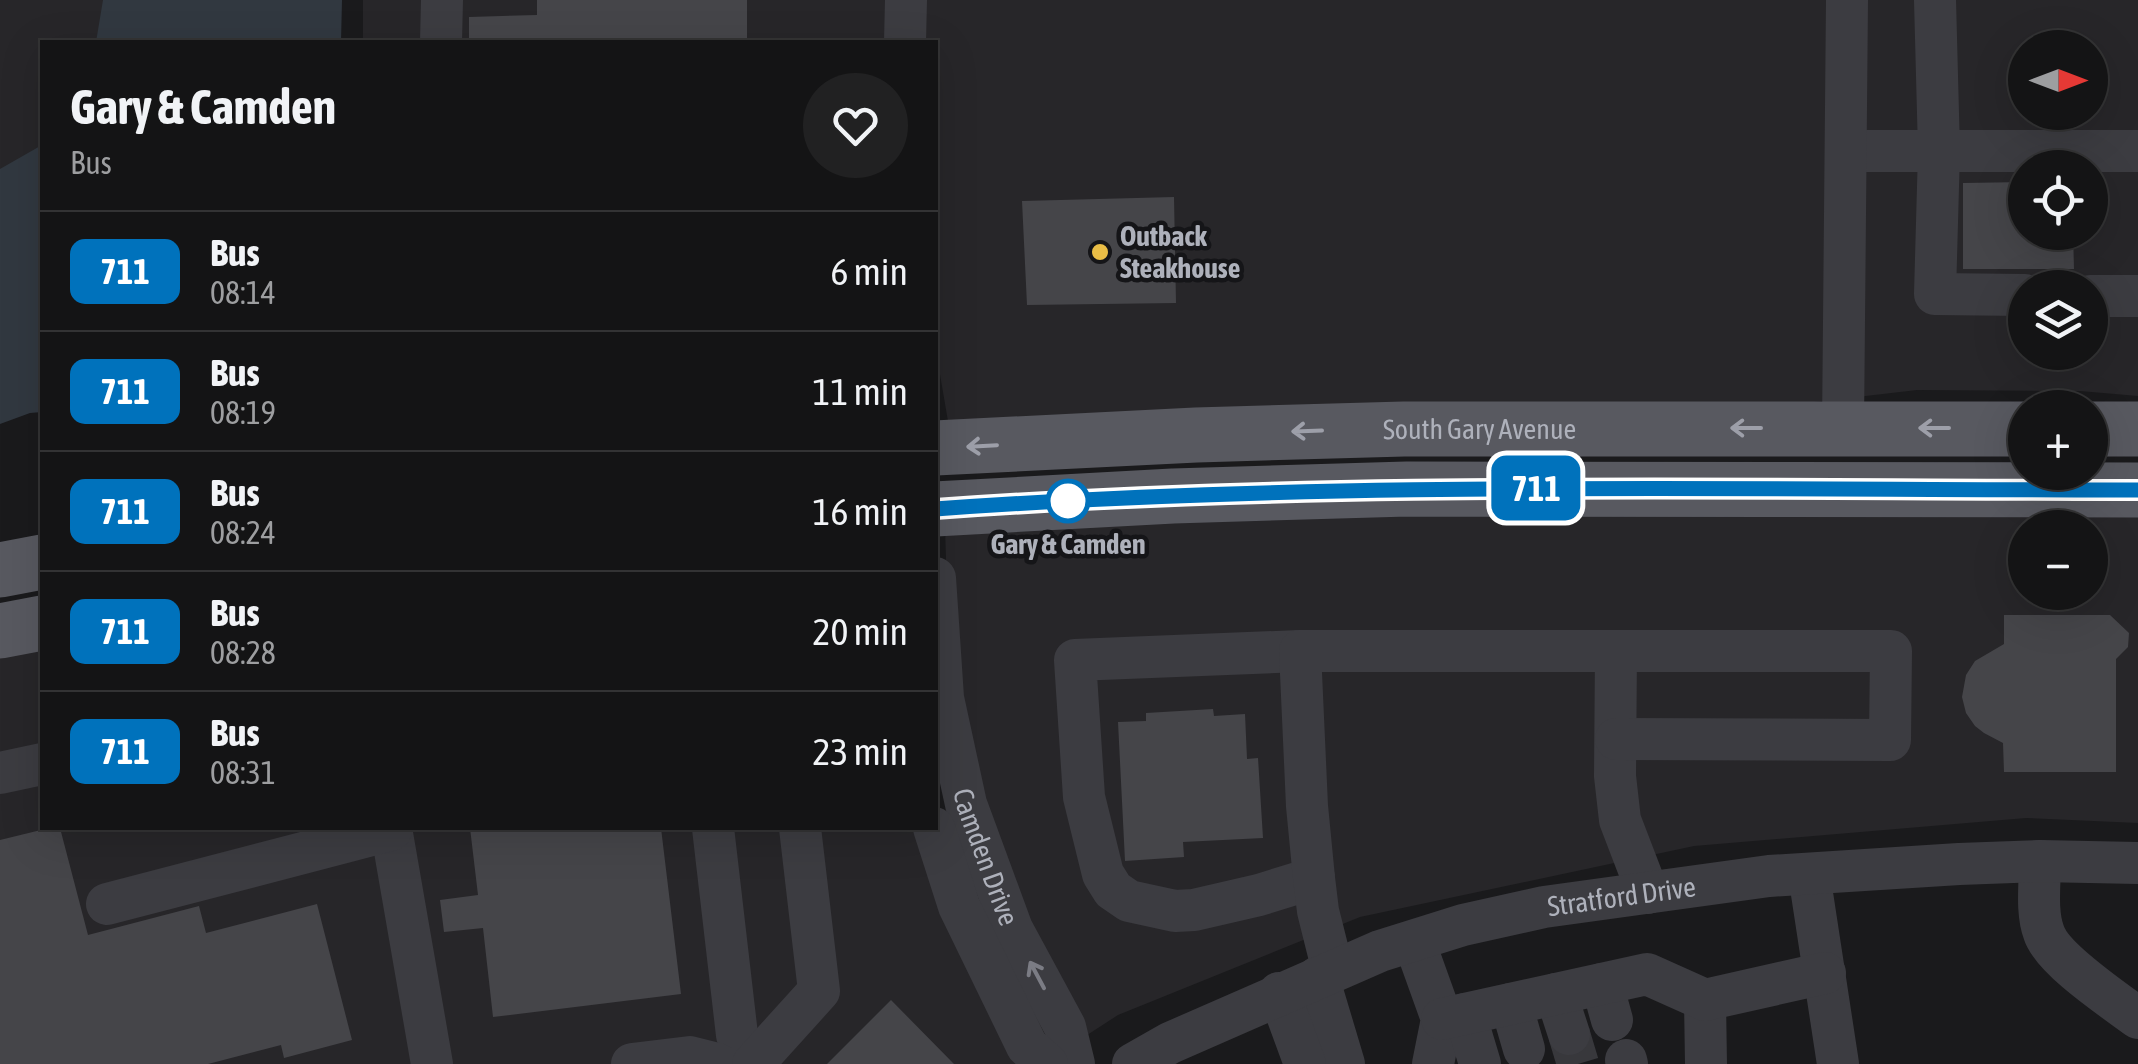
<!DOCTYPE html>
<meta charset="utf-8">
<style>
:root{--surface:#141415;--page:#212122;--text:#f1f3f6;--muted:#9d9ea0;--line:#333334}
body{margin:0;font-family:"Asap Condensed",sans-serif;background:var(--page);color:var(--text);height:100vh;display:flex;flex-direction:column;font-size:38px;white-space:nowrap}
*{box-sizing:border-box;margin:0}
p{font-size:32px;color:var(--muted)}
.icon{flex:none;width:55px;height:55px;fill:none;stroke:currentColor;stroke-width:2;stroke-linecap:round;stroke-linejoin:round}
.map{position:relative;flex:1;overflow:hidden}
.panel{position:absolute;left:40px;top:40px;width:898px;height:790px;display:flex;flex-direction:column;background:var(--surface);border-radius:0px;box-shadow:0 10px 40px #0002,0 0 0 2px var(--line)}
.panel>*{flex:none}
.badge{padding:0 20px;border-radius:15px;font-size:35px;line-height:65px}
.needle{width:65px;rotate:90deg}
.tools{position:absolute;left:2008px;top:30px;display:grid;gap:20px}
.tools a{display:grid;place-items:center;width:100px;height:100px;border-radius:50%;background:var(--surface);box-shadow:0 10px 40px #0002,0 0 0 2px var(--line);font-size:50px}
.map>.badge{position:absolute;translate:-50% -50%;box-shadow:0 0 0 5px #fff}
.round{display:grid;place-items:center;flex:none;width:105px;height:105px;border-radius:52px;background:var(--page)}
.head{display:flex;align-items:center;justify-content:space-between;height:170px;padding:0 30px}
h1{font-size:48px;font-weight:700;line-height:75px}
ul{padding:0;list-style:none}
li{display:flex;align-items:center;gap:30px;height:120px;padding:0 30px;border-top:2px solid var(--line)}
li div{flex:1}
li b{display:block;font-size:38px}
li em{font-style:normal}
li .badge{min-width:110px;font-weight:700;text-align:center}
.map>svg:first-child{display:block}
.built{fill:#272629;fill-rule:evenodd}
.water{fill:#313840}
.building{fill:#454549}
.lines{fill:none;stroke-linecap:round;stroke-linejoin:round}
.minor-tunnel{stroke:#38383c;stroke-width:42;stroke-dasharray:42 21;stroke-linecap:butt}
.minor{stroke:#3c3c41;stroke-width:42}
.major{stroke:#585960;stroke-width:55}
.oneway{stroke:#9d9fa9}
.oneway2{stroke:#7b7c84}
.line-casing{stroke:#fff;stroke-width:22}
.line{stroke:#0072bc;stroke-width:15}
.poi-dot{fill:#e9bd46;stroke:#151518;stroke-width:4}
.stop-dot{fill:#fff;stroke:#0072bc;stroke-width:5}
.labels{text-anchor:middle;stroke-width:9;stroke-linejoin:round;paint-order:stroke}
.poi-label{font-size:28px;font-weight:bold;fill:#aeb1bb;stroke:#151518;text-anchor:start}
.street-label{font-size:28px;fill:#aeb1bb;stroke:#151518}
.stop-label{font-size:28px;font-weight:bold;fill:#aeb1bb;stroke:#151518}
</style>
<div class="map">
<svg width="2138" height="1064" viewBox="0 0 2138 1064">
<rect width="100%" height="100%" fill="#1a1a1c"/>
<path class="built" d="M 0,0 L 180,0 L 159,42 L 42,42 L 42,237 L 0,240 Z
M 363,0 L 898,0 L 897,42 L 363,42 Z
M 919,0 L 2138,0 L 2138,396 L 2080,391 L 1917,390 L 1762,408 L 950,433 L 935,345 L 935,42 L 919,42 ZM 2025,48 L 2090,48 L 2090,112 L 2025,112 ZM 2025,168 L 2090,168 L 2090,232 L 2025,232 ZM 2025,288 L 2090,288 L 2090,352 L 2025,352 Z
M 2138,506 L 2138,823 L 2026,818 L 1694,846 L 1360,917 L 1118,1015 L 1081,1039 L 1022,928 L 950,689 L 945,527 L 1234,513 ZM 2025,528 L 2090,528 L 2090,592 L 2025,592 Z
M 42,642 L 42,828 L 927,828 L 1034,1064 L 0,1064 L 0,650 Z"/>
<path class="water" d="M 103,0 L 342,0 L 341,42 L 96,42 Z
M 42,145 L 42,412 L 30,413 L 0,424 L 0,169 Z"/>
<path class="building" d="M 537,0 L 747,0 L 747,42 L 469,42 L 469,17 L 537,15 Z
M 2025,182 L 2025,232 L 2073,232 L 2074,269 L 1963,269 L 1963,183 Z
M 1174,197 L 1176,303 L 1027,305 L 1022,201 Z
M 2004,615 L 2110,615 L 2129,633 L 2128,647 L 2116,659 L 2116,772 L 2004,772 L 2003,743 L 1984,733 L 1975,726 L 1966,713 L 1962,697 L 1966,675 L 1975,661 L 2004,644 Z
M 1213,709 L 1214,716 L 1245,714 L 1247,759 L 1258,758 L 1263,838 L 1183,842 L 1184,857 L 1125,861 L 1118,722 L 1146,721 L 1146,713 Z
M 49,828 L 60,828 L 88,935 L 199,906 L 206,933 L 317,904 L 352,1040 L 284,1058 L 281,1045 L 208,1064 L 0,1064 L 0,840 Z
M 470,828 L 661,828 L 681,994 L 493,1017 L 483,928 L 444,932 L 440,900 L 478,895 Z
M 891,1000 L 954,1064 L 827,1064 Z"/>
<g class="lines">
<path class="minor-tunnel" d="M 1569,1034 L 1578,1064"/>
<g class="minor">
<path d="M 1935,0 L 1939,151 L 1935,294 L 2025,295"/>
<path d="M 441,42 L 442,0"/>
<path d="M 905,42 L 906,0"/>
<path d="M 1846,151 L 2138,151"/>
<path d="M 2090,296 L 2138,296"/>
<path d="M 1843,428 L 1847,0"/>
<path id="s1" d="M 935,578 L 943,698 L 966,804 L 1012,929 L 1065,1027 L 1074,1064"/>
<path d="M 1300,651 L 1075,660 L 1084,797 L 1103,874 L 1113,890 L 1129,901 L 1175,911 L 1194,910 L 1259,895 L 1314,878"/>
<path d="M 1616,651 L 1615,776 L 1620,820 L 1648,893"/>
<path d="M 0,773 L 42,764"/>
<path d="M 391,828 L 432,1064"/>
<path d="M 713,828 L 737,1035 L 743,1047 L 757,1060"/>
<path d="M 934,828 L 959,906 L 1027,1046 L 1047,1064"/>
<path d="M 2040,861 C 2040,884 2036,912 2044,933 C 2053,960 2114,1000 2138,1018"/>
<path d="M 1809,874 L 1838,1064"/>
<path d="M 107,904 L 391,830"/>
<path d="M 1414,941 L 1442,1019 L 1433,1064"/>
<path d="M 1333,971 L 1318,911 L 1314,878 L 1307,806 L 1300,651 L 1891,651 L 1890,740 L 1616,739"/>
<path d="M 1318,977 L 1344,1064"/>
<path d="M 1602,984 L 1612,1020"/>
<path d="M 1279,993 L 1305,1064"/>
<path d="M 1556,994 L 1569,1034"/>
<path d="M 1705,1000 L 1706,1064"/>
<path d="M 1511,1004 L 1524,1049"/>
<path d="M 1465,1014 L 1480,1064"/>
<path d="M 1442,1019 L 1647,974 L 1705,1000 L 1825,973"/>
<path d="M 1626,1060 L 1627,1064"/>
<path d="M 632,1064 L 690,1057 L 718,1064"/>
<path d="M 753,1064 L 819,991 L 800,828"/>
<path id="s2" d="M 1133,1064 L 1170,1043 L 1380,951 L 1463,925 L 1544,907 L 1769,876 L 1959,864 L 2040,861 L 2138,863"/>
</g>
<g class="major">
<path d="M 2090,429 L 2138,429"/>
<path id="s3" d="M 935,448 L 1196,435 L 1404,429 L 2025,429"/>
<path d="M 935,509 L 1173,496 L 1407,489 L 2138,490"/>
<path d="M 0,570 L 42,562"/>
<path d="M 0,631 L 42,623"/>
</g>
</g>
<defs><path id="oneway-shaft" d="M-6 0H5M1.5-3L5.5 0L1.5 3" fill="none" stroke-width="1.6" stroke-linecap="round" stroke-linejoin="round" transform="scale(2.5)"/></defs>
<g class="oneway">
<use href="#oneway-shaft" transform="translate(1746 428) rotate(-180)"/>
<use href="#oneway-shaft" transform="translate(1934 428) rotate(-180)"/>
<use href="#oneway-shaft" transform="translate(1307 431) rotate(178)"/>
<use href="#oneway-shaft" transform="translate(982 446) rotate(177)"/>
</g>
<use class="oneway2" href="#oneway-shaft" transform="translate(1037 975) rotate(-118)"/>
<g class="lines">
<defs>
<path id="line" d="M 935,509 C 1336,480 1737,490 2138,490"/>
</defs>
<use href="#line" class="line-casing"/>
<use href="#line" class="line"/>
</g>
<circle class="poi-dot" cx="1100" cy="252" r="10"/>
<circle class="stop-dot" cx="1068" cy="501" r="20"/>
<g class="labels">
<g class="poi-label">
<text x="1120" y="246">Outback<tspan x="1120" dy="32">Steakhouse</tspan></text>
</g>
<g class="street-label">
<text dy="10" stroke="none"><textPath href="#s3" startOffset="545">South Gary Avenue</textPath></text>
<text dy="10" stroke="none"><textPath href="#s1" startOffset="285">Camden Drive</textPath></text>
<text dy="10" stroke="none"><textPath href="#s2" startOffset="520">Stratford Drive</textPath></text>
</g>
<g class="stop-label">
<text x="1068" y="554">Gary &amp; Camden</text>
</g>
</g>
</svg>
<div class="tools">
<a><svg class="needle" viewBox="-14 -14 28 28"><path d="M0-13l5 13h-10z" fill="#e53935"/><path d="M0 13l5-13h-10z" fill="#9d9ea0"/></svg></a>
<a><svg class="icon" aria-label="locate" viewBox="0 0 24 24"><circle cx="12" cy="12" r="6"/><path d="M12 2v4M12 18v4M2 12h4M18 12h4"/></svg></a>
<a><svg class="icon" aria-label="layers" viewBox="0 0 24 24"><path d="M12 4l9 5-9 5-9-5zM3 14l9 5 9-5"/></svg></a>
<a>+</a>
<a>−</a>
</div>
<b class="badge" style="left:1536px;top:488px;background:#0072bc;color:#fff">711</b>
<section class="panel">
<div class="head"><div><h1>Gary &amp; Camden</h1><p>Bus</p></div><a class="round"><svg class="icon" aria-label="heart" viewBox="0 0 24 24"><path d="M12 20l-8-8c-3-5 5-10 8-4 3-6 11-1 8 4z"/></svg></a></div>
<ul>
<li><span class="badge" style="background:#0072bc;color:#fff">711</span><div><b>Bus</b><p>08:14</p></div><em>6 min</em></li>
<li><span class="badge" style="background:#0072bc;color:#fff">711</span><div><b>Bus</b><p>08:19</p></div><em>11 min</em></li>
<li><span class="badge" style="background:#0072bc;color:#fff">711</span><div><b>Bus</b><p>08:24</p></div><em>16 min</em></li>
<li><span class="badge" style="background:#0072bc;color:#fff">711</span><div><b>Bus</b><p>08:28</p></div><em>20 min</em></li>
<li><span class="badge" style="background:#0072bc;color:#fff">711</span><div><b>Bus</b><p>08:31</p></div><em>23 min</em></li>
</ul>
</section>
</div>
